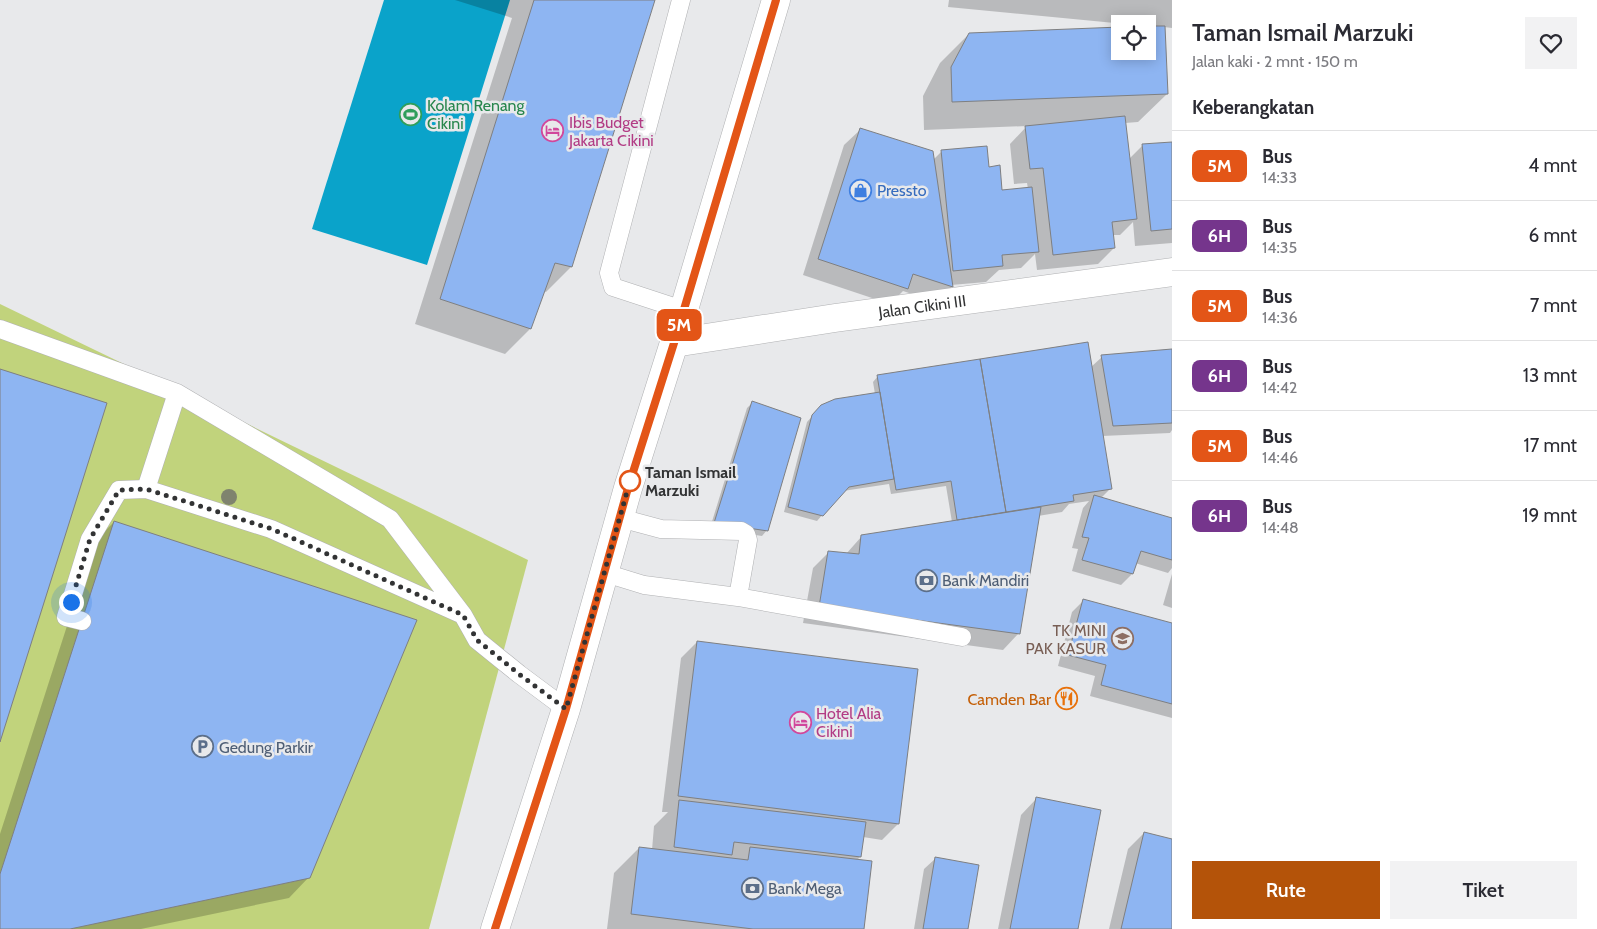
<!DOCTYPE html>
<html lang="id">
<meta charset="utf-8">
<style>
:root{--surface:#fff;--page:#f2f2f3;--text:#2b2b33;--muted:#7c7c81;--line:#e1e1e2;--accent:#b45309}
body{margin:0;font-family:Cabin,sans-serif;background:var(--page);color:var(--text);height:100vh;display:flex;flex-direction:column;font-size:19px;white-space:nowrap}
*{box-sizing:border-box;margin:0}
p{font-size:16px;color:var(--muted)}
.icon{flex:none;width:28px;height:28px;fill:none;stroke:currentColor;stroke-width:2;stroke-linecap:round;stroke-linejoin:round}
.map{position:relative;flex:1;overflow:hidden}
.sheet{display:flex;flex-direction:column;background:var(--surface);width:425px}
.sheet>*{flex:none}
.badge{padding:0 10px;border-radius:8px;font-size:18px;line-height:32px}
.buttons{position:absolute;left:1111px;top:15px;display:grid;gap:10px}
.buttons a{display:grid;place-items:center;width:45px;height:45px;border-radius:0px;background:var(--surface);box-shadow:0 2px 12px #0003;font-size:25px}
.you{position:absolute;width:25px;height:25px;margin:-12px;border:4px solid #fff;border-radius:50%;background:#1a73e8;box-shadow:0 0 0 8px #1a73e833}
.map>.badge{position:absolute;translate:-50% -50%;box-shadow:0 0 0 2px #fff}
h2{padding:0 20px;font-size:19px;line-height:45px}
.round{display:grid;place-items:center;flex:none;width:52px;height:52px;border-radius:0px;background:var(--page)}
.headline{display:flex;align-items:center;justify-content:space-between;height:85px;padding:0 20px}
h1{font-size:24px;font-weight:600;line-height:38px}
.cta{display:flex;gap:10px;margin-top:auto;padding:10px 20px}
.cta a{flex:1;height:58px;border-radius:0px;background:var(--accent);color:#fff;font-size:20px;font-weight:600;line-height:58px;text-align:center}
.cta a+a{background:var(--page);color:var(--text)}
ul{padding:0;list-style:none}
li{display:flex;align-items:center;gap:15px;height:70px;padding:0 20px;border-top:1px solid var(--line)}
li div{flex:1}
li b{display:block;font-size:19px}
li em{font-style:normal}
li .badge{min-width:55px;font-weight:700;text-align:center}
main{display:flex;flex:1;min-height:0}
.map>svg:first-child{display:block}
.green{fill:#c1d37c}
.water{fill:#0aa3ca}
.shadow{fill:#0003}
.building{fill:#8eb5f2;stroke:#7e7f81}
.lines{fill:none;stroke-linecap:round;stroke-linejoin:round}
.service-casing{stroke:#b0b1b3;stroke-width:19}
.minor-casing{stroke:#b0b1b3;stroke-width:29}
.secondary-casing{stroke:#b0b1b3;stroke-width:29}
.service{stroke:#fff;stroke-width:18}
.minor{stroke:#fff;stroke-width:28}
.secondary{stroke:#fff;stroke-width:28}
.tree{fill:#7f836e}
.line-casing{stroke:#fff;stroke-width:11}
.line{stroke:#e35517;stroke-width:8}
.walk{stroke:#323334;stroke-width:5;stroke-dasharray:0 9}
.stop-dot{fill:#fff;stroke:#e35517;stroke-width:2.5}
.labels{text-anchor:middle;stroke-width:5;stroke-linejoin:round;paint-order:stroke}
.leisure-label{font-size:16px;fill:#27864d;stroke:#e8e9eb;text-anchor:start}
.hotel-label{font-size:16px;fill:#b23c85;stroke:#e8e9eb;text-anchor:start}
.shop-label{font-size:16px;fill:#366cbe;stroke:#e8e9eb;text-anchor:start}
.street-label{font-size:16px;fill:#323334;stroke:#e8e9eb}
.stop-label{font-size:16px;font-weight:bold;fill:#323334;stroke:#e8e9eb;text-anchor:start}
.service-label{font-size:16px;fill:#4e5e75;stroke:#e8e9eb;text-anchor:start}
.education-label{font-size:16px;fill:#785e54;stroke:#e8e9eb;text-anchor:end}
.food-label{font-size:16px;fill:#c56008;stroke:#e8e9eb;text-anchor:end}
</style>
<main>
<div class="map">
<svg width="1172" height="929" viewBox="0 0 1172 929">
<rect width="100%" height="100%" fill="#e8e9eb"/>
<path class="green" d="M 0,304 L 528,560 L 429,929 L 0,929 Z"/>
<path class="water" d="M 384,0 L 510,0 L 427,265 L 312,229 Z"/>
<path class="shadow" d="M 455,0 L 654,0 L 571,267 L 546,292 L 543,291 L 530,329 L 505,354 L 415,324 L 512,18 Z
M 949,0 L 1172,0 L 1172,28 L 1164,27 L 1167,94 L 1138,122 L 1125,123 L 1129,159 L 1142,146 L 1172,143 L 1172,243 L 1135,246 L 1133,222 L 1120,235 L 1112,235 L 1114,248 L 1098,264 L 1037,270 L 1035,254 L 1021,268 L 999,270 L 986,282 L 951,285 L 952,287 L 936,302 L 903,291 L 890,304 L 803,275 L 844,145 L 861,129 L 933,160 L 942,151 L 988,168 L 1001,191 L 1028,189 L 1027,183 L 1014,184 L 1010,144 L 1027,126 L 924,130 L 923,96 L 940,63 L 969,34 L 1120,29 L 1120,51 L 1148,51 L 1148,28 L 1149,28 L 1149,26 L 1148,26 L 1148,24 L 1125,24 L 948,7 Z
M 1172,350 L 1172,430 L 1170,433 L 1102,436 L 1111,488 L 1101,498 L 1172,519 L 1172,568 L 1168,573 L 1135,563 L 1132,574 L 1121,585 L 1072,571 L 1078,549 L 1072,548 L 1083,508 L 1089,501 L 1069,504 L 1062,512 L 1038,516 L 1019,633 L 1003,650 L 803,623 L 813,568 L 829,552 L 846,554 L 862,536 L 952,522 L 946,486 L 891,494 L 889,484 L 843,491 L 817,521 L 784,512 L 807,422 L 816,412 L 875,394 L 873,382 L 878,376 L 1091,367 L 1102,357 Z
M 753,402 L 767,530 L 762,536 L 710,528 L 747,408 Z
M 114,522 L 309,877 L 289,898 L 141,929 L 0,929 L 0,834 L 94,542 Z
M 1172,574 L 1172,608 L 1163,605 Z
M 1083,601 L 1172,624 L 1172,718 L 1090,696 L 1095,676 L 1058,666 L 1072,612 Z
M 697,642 L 898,824 L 882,840 L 863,837 L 860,857 L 856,861 L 863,929 L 607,929 L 614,873 L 639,848 L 652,850 L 654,826 L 668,812 L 662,812 L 681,658 Z
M 1037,798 L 1076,929 L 998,929 L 1021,815 Z
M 1144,833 L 1172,929 L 1109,929 L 1128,849 Z
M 936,858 L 966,929 L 914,929 L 924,869 Z"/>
<path class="building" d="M 534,0 L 655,0 L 572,267 L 555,263 L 531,329 L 440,299 Z
M 1148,26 L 1165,26 L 1168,94 L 952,102 L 951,67 L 969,33 L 1120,27 L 1120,51 L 1148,51 Z
M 1125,116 L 1137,219 L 1112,222 L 1115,248 L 1053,255 L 1043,168 L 1030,169 L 1025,126 Z
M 860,128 L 933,151 L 953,287 L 913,274 L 908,289 L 818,259 Z
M 1172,142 L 1172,229 L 1151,231 L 1142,144 Z
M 987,146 L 989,167 L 1000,165 L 1002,190 L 1032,187 L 1039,252 L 1002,255 L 1003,266 L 953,271 L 941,150 Z
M 1088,342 L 1112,489 L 1073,495 L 1074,501 L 1006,512 L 980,359 Z
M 1172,349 L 1172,423 L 1113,426 L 1101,355 Z
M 980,359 L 1006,512 L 957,520 L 951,481 L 896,490 L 877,375 Z
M 0,369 L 107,403 L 0,742 Z
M 880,392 L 894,479 L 849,487 L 823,516 L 788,507 L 812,415 L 821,405 L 835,399 Z
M 752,401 L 801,418 L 768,531 L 714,523 Z
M 1094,495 L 1172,518 L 1172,560 L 1141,551 L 1133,574 L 1082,560 L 1089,538 L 1082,537 Z
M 1041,507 L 1020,634 L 819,607 L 828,551 L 859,554 L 861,535 Z
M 114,521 L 417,620 L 310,878 L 70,929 L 0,929 L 0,874 Z
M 1083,599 L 1172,623 L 1172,704 L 1101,685 L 1106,665 L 1068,655 Z
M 697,641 L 918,669 L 899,824 L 678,796 Z
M 1036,797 L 1101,810 L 1078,929 L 1010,929 Z
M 679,800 L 866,822 L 861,857 L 734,842 L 732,855 L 674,847 Z
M 1144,832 L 1172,839 L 1172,929 L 1121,929 Z
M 639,847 L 748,860 L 750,847 L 872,861 L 864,929 L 753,929 L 631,914 Z
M 935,857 L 979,865 L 968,929 L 923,929 Z"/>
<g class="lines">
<defs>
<path id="service" d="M 681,0 L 609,273 L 613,287 L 683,310
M 0,329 L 177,393 L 390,519 L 463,615 L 477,640 L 519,674 L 566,709
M 177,393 L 146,489 L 271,529 L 461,614
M 620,518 L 661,529 L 741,531 L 746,534 L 748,540 L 738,597 L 962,637
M 605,573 L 644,585 L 738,597
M 82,621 L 66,617 L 90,539 L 119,490 L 146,489"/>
<g id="minor">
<path id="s1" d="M 674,343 L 835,318 L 1172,272"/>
</g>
<path id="secondary" d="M 495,929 L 566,709 L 628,488 L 674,343 L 776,0"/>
</defs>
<use href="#service" class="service-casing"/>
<use href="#minor" class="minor-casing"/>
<use href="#secondary" class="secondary-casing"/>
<use href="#service" class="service"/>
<use href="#minor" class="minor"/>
<use href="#secondary" class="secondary"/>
</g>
<circle class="tree" cx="229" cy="497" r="8"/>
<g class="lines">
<defs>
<path id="line" d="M 495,929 L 566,709 L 628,488 L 674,343 L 776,0"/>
</defs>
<use href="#line" class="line-casing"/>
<use href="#line" class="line"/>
<path class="walk" d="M 71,602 L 90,539 L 119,490 L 146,489 L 272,529 L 463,615 L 477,640 L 519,674 L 566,709 L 630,481"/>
</g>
<defs>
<symbol id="stadium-ring" viewBox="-11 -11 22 22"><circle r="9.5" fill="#e8e9eb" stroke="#2e9e5b" stroke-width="1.5"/><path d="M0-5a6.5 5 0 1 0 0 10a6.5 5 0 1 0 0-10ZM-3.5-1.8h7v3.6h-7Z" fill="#2e9e5b"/></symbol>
<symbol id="hotel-ring" viewBox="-11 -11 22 22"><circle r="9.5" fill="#e8e9eb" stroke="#d1479c" stroke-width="1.5"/><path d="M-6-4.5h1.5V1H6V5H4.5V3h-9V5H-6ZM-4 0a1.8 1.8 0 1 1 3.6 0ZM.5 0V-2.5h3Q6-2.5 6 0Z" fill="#d1479c"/></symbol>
<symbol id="shop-ring" viewBox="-11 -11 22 22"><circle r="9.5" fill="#e8e9eb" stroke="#3f7fe0" stroke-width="1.5"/><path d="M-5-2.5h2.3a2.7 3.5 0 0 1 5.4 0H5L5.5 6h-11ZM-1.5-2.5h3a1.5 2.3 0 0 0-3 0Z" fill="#3f7fe0"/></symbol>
<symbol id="bank-ring" viewBox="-11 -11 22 22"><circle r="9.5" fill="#e8e9eb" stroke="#5c6f8a" stroke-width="1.5"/><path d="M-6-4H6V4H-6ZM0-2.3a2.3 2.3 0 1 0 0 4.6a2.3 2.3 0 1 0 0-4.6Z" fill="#5c6f8a"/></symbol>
<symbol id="school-ring" viewBox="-11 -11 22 22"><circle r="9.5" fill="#e8e9eb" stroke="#8d6e63" stroke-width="1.5"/><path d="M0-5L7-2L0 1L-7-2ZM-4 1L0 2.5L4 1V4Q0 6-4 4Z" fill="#8d6e63"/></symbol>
<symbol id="restaurant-ring" viewBox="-11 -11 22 22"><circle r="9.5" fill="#e8e9eb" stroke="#e8710a" stroke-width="1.5"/><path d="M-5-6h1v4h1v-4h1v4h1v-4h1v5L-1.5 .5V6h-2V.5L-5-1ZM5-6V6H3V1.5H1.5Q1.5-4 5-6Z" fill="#e8710a"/></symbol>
<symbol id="parking-ring" viewBox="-11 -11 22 22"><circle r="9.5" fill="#e8e9eb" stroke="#5c6f8a" stroke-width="1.5"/><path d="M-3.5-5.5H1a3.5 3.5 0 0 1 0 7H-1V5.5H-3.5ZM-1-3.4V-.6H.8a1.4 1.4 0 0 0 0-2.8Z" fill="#5c6f8a"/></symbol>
</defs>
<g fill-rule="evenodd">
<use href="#stadium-ring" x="398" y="102" width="25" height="25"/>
<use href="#hotel-ring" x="540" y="118" width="25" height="25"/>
<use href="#shop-ring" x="848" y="178" width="25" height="25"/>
<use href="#bank-ring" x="914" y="568" width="25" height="25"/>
<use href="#school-ring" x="1110" y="626" width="25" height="25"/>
<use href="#restaurant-ring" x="1054" y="686" width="25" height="25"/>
<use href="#hotel-ring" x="788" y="710" width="25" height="25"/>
<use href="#parking-ring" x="190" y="734" width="25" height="25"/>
<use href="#bank-ring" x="740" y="876" width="25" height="25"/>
</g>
<circle class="stop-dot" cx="630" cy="481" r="10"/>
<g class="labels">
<g class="leisure-label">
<text x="427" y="111">Kolam Renang<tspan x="427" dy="18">Cikini</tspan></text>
</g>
<g class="hotel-label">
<text x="569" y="128">Ibis Budget<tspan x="569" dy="18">Jakarta Cikini</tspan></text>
<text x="816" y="719">Hotel Alia<tspan x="816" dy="18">Cikini</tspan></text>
</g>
<g class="shop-label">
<text x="877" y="196">Pressto</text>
</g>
<g class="street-label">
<text dy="6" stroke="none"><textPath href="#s1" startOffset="251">Jalan Cikini III</textPath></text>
</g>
<g class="stop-label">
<text x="645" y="478">Taman Ismail<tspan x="645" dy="18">Marzuki</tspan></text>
</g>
<g class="service-label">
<text x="942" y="586">Bank Mandiri</text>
<text x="219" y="753">Gedung Parkir</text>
<text x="768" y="894">Bank Mega</text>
</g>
<g class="education-label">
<text x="1106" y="636">TK MINI<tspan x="1106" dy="18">PAK KASUR</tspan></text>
</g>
<g class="food-label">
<text x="1051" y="705">Camden Bar</text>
</g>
</g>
</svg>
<div class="buttons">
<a><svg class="icon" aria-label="locate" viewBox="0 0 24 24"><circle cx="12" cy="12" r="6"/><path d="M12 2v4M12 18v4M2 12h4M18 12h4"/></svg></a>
</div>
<div class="you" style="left:71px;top:602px"></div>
<b class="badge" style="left:679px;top:325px;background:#e35517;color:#fff">5M</b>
</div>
<section class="sheet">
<div class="headline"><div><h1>Taman Ismail Marzuki</h1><p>Jalan kaki · 2 mnt · 150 m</p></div><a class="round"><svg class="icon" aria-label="heart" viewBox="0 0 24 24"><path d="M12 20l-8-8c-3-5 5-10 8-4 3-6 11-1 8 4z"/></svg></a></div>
<h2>Keberangkatan</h2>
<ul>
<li><span class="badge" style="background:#e35517;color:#fff">5M</span><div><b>Bus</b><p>14:33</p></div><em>4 mnt</em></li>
<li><span class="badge" style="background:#75358c;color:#fff">6H</span><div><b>Bus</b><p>14:35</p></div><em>6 mnt</em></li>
<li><span class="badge" style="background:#e35517;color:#fff">5M</span><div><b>Bus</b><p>14:36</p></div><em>7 mnt</em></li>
<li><span class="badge" style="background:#75358c;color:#fff">6H</span><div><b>Bus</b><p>14:42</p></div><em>13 mnt</em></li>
<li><span class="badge" style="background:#e35517;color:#fff">5M</span><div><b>Bus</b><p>14:46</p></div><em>17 mnt</em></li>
<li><span class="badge" style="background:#75358c;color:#fff">6H</span><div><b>Bus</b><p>14:48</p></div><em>19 mnt</em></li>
</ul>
<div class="cta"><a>Rute</a><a>Tiket</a></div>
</section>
</main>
